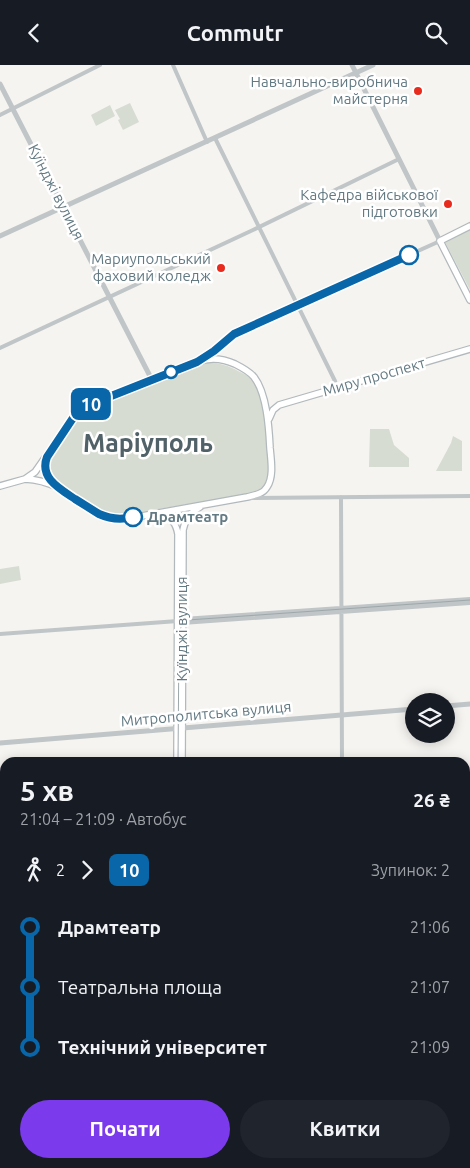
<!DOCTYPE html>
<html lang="uk">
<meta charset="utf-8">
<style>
:root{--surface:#171b24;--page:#20242c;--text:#f1f3f6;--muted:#9ea1a6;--accent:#7c3aed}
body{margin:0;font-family:Ubuntu,sans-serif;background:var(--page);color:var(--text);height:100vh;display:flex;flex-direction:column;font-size:19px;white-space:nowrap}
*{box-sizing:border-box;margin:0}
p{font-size:16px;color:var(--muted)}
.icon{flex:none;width:28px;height:28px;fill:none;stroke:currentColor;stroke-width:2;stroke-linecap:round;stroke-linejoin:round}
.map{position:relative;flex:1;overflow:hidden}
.panel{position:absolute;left:0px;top:692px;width:470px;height:411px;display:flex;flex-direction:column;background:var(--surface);border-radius:15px 15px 0 0;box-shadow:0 2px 12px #0003}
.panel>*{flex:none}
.badge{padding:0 10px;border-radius:8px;font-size:18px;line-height:32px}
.buttons{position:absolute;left:405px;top:628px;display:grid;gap:10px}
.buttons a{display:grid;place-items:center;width:50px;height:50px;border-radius:50%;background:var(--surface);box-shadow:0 2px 12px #0003;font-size:25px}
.map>.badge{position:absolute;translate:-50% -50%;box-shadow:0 0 0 2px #fff}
.legs{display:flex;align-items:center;gap:8px;height:55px;padding:0 20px;font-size:16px}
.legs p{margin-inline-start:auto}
.head{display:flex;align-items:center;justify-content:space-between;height:85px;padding:0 20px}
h1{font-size:28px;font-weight:700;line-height:38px}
.action{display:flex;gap:10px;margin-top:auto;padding:10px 20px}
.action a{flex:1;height:58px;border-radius:30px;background:var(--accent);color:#fff;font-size:20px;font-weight:700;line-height:58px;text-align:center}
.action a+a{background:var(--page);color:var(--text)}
ul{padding:0 20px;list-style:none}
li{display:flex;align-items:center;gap:18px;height:60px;font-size:19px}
li i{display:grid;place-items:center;width:8px;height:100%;margin:0 6px;background:currentColor}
li i::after{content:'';width:12px;height:12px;margin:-6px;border:4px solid;border-radius:50%;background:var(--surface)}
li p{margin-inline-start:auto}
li:first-child i{background:linear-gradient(#0000 50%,currentColor 0)}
li:last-child i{background:linear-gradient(currentColor 50%,#0000 0)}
header{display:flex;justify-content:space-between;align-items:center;height:65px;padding:0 20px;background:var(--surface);font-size:22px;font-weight:700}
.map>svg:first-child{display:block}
.green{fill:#d7dcd2}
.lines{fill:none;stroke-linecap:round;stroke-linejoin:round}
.secondary-casing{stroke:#b2b9bc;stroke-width:8}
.minor{stroke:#c0c5c7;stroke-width:4}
.tertiary{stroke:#c0c5c7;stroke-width:5}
.secondary{stroke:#fff;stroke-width:5.5}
.tram{stroke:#9ea8ab;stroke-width:1}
.line-1-casing{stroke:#fff;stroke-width:11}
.line-1{stroke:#0866a9;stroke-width:8}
.poi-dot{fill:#e92b1d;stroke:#fff;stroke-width:2}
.stop-1-dot{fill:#fff;stroke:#0866a9;stroke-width:2.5}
.labels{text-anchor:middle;stroke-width:5;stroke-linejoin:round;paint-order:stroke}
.poi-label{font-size:15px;fill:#637a83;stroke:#fff;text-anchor:end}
.street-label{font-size:15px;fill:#637a83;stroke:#fff}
.stop-label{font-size:15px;font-weight:bold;fill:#637a83;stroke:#fff;text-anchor:start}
.town-label{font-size:25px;font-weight:bold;fill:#516168;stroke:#fff}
</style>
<header><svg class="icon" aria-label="back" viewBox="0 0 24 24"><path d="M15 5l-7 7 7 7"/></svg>Commutr<svg class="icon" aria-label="search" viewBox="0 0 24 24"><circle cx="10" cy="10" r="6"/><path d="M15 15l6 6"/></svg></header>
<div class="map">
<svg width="470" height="1103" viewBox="0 0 470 1103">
<rect width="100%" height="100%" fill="#f5f4f1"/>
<path class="green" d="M 130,38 L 139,57 L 123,65 L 118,55 L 120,54 L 115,45 Z
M 110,40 L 115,51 L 96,61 L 91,50 Z
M 470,164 L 470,225 L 445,177 Z
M 204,298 C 217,297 227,300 238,306 C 242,308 247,310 251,314 C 262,325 266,362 267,377 C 268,389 271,405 266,416 C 263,424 256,427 248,429 L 123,450 L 111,450 L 100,446 L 57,416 C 53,412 49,408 49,402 C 49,392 71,360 78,351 C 81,348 84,346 88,344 Z
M 370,364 L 389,364 L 394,380 L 409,393 L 409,402 L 369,402 Z
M 453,371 L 462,376 L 462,406 L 436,406 L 451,378 Z
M 19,501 L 21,515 L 0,519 L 0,504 Z"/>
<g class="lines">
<defs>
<path id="secondary" d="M 470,161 L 440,176 L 470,235
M 269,354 L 273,345 L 279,340 L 470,284
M 46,394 C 44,403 47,412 54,419
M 0,421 L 25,414 L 35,407 L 77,347 L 81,344 L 197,297 C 210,292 222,293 235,299 C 241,302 249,306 254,312 C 267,329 269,363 270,383 C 271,395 274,412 267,422 C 263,429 255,430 247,432 L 125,454 C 116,454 108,453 99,449 C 75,433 55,415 25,414
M 161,448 C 171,452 176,458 178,469 L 177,698
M 182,698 L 183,465 C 185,454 190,447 200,442
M 174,1103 L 174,1099
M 179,1103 L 179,1099"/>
</defs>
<use href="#secondary" class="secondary-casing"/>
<path class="minor" d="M 173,0 L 207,77
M 0,50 L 100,0
M 215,73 L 335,316 L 337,323
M 0,283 L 253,165 L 399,94
M 204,293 L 214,287 L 234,269 L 440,176
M 341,432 L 342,698
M 251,433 L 470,431
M 182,558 L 470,538
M 0,569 L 178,556 L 183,554 L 470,534
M 465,779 L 470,779
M 0,789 L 5,789
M 0,903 L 5,903
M 0,985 L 5,985
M 465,985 L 470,985
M 0,1091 L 5,1091"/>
<path class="tertiary" d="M 352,0 L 440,176
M 0,19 L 152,315
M 0,171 L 373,0
M 446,641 L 470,639
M 0,678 L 414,644"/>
<use href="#secondary" class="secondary"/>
<path class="tram" d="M 178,698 L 179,570 L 181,562 L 188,555 L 470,535
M 178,1103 L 178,1099"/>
</g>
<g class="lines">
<defs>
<path id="line-1" d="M 133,452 C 121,455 110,454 99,449 C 91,444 83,439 75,434 C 60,424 39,413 47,392 L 77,347 L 86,341 L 197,297 L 214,286 L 234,269 L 409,190"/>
</defs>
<use href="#line-1" class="line-1-casing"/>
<use href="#line-1" class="line-1"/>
</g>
<g class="poi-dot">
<circle cx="418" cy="26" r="5"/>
<circle cx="448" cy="139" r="5"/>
<circle cx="221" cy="203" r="5"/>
</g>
<g class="stop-1-dot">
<circle cx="409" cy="190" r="9"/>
<circle cx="171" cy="307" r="6"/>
<circle cx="133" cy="452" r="9"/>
</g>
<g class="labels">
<g class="poi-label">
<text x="408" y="22">Навчально-виробнича<tspan x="408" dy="17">майстерня</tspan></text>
<text x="438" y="135">Кафедра військової<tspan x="438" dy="17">підготовки</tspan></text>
<text x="211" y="199">Мариупольський<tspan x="211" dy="17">фаховий коледж</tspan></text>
</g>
<g class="street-label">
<text transform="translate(56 127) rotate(63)" y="5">Куїнджі вулиця</text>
<text transform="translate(374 312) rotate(-16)" y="5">Миру проспект</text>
<text transform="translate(182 564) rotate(-90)" y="5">Куїнджі вулиця</text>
<text transform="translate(206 649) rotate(-5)" y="5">Митрополитська вулиця</text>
</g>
<g class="stop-label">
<text x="147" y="457">Драмтеатр</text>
</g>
<g class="town-label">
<text x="148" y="387">Маріуполь</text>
</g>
</g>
</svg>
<div class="buttons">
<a><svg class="icon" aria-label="layers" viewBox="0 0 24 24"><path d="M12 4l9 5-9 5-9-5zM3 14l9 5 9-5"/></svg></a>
</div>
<b class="badge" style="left:91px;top:339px;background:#0866a9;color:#fff">10</b>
<section class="panel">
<div class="head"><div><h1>5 хв</h1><p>21:04 – 21:09 · Автобус</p></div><b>26 ₴</b></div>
<div class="legs"><svg class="icon" aria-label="walk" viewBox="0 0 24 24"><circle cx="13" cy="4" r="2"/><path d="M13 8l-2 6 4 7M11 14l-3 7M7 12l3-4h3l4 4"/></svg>2<svg class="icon" aria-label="forward" viewBox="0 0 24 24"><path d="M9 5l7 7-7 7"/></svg><b class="badge" style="background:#0866a9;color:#fff">10</b><p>Зупинок: 2</p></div>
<ul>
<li><i style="color:#0866a9"></i><b>Драмтеатр</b><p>21:06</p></li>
<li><i style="color:#0866a9"></i><span>Театральна площа</span><p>21:07</p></li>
<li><i style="color:#0866a9"></i><b>Технічний університет</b><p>21:09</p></li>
</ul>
<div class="action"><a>Почати</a><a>Квитки</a></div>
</section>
</div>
